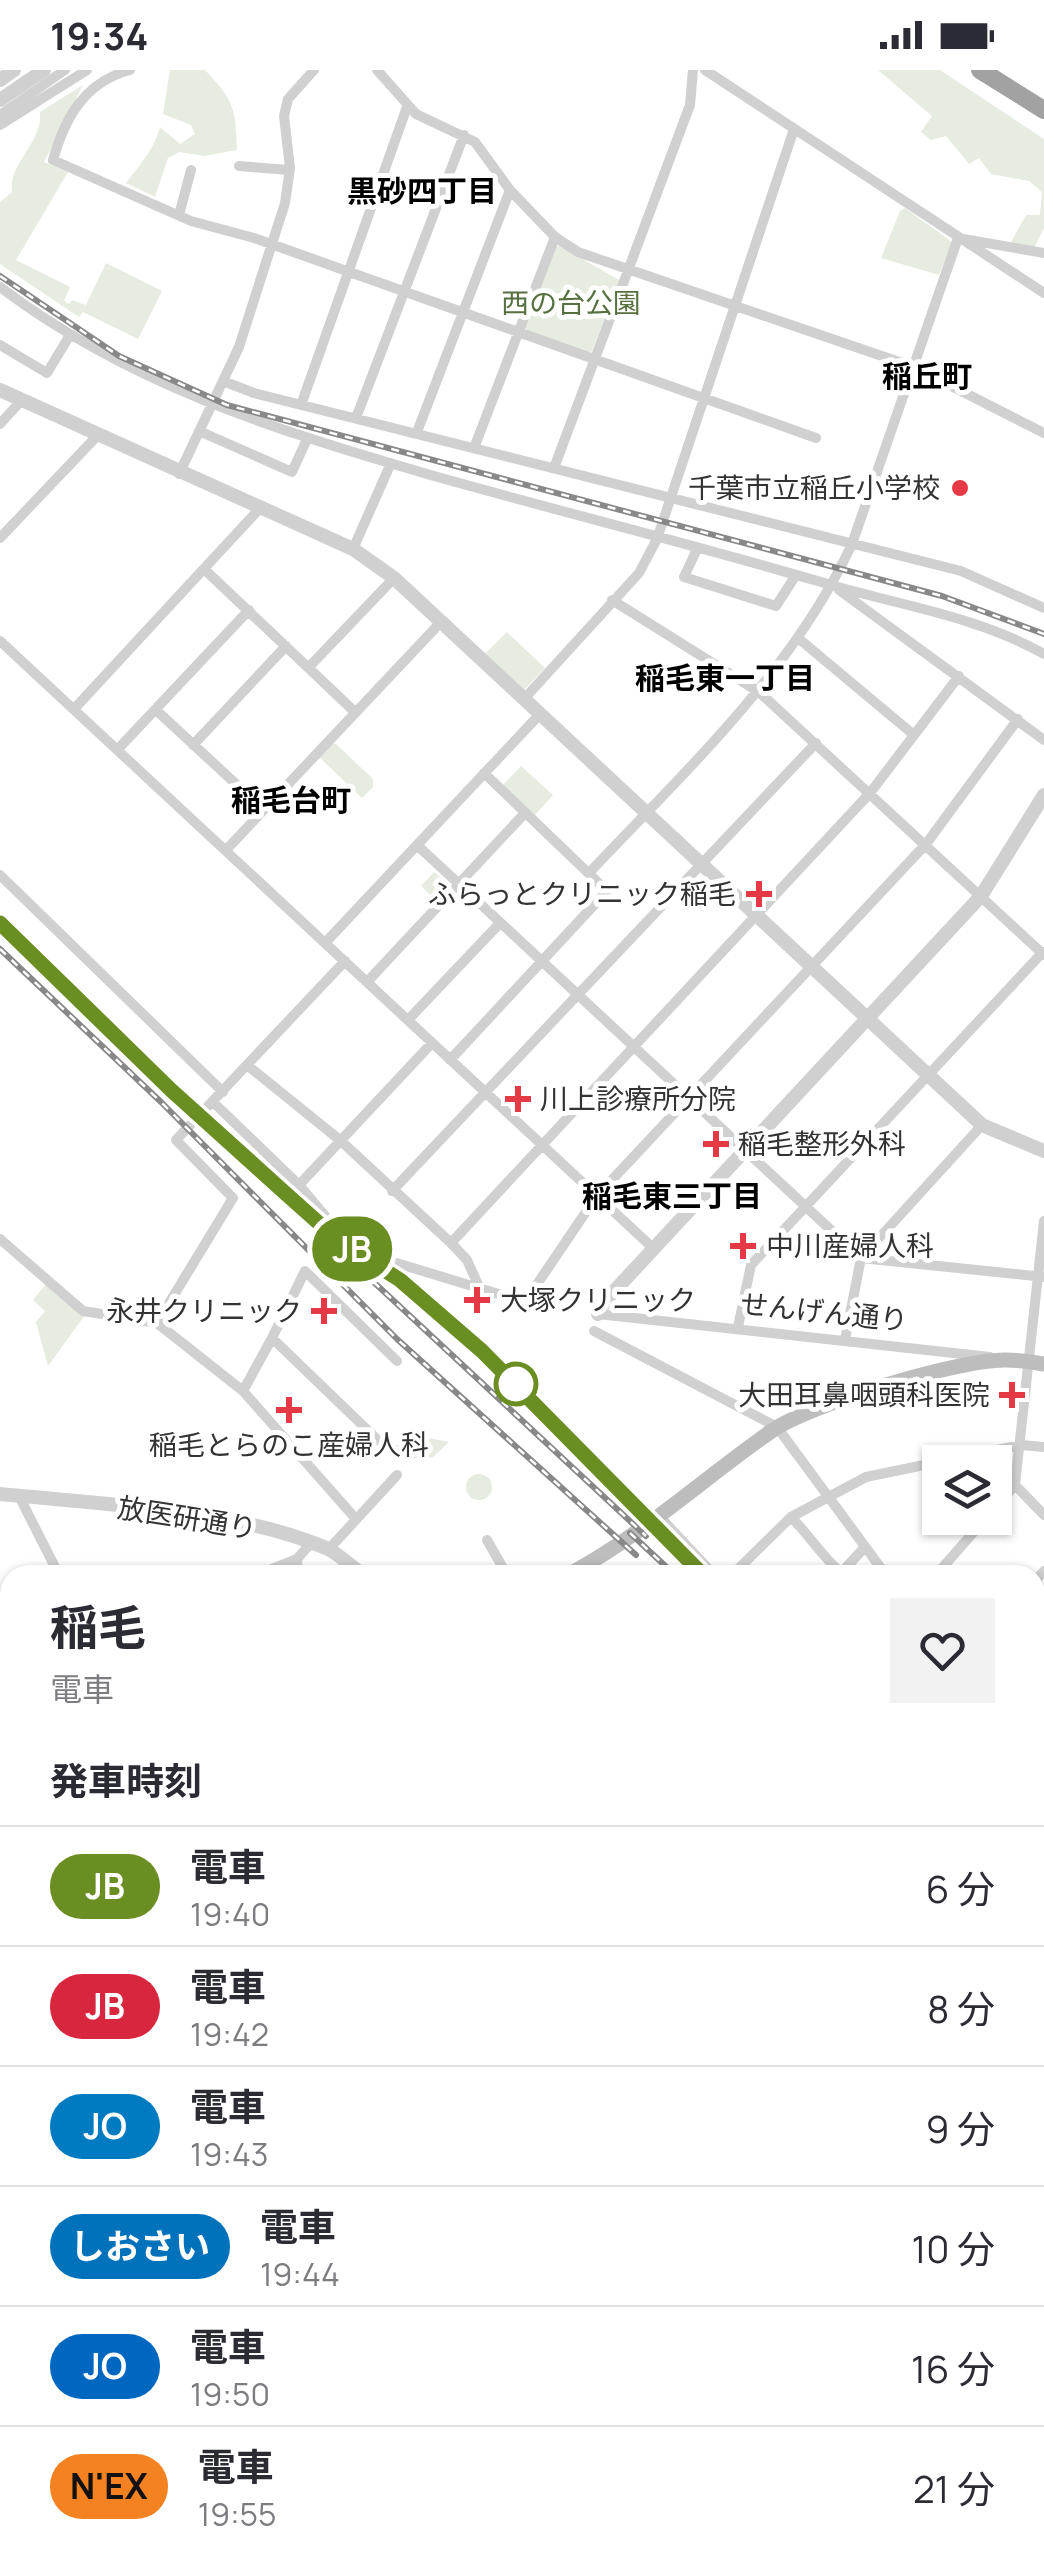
<!DOCTYPE html>
<html lang="ja">
<meta charset="utf-8">
<style>
:root{--surface:#fff;--page:#f2f2f3;--text:#2b2b33;--muted:#7c7c81;--line:#e1e1e2}
body{margin:0;font-family:Manrope,"Noto Sans JP",sans-serif;background:var(--page);color:var(--text);height:100vh;display:flex;flex-direction:column;font-size:38px;white-space:nowrap}
*{box-sizing:border-box;margin:0}
p{font-size:32px;color:var(--muted)}
.icon{flex:none;width:55px;height:55px;fill:none;stroke:currentColor;stroke-width:2;stroke-linecap:round;stroke-linejoin:round}
.map{position:relative;flex:1;overflow:hidden}
.details{position:absolute;left:0px;top:1495px;width:1045px;height:1002px;display:flex;flex-direction:column;background:var(--surface);border-radius:30px 30px 0 0;box-shadow:0 2px 8px #0004}
.details>*{flex:none}
.badge{padding:0 20px;border-radius:32px;font-size:35px;line-height:65px}
.tools{position:absolute;left:922px;top:1375px;display:grid;gap:20px}
.tools a{display:grid;place-items:center;width:90px;height:90px;border-radius:0px;background:var(--surface);box-shadow:0 2px 8px #0004;font-size:50px}
.map>.badge{position:absolute;translate:-50% -50%;box-shadow:0 0 0 5px #fff}
h2{padding:0 50px;font-size:38px;line-height:90px}
.round{display:grid;place-items:center;flex:none;width:105px;height:105px;border-radius:0px;background:var(--page)}
.head{display:flex;align-items:center;justify-content:space-between;height:170px;padding:0 50px}
h1{font-size:48px;font-weight:700;line-height:75px}
ul{padding:0;list-style:none}
li{display:flex;align-items:center;gap:30px;height:120px;padding:0 50px;border-top:2px solid var(--line)}
li div{flex:1}
li b{display:block;font-size:38px}
li em{font-style:normal}
li .badge{min-width:110px;font-weight:700;text-align:center}
.status{display:flex;justify-content:space-between;align-items:center;height:70px;padding:0 50px;background:var(--surface);direction:ltr}
.status svg{height:28px;fill:currentColor}
.map>svg:first-child{display:block}
.green{fill:#e6ecdf}
.lines{fill:none;stroke-linecap:round;stroke-linejoin:round}
.stream{stroke:#cfe2ee;stroke-width:2.5}
.minor{stroke:#d0d0d0;stroke-width:10}
.tertiary{stroke:#d0d0d0;stroke-width:14}
.secondary{stroke:#bdbdbd;stroke-width:15}
.trunk{stroke:#a2a2a2;stroke-width:18}
.rail-casing{stroke:#888;stroke-width:6}
.rail{stroke:#fff;stroke-width:2.5;stroke-dasharray:8;stroke-linecap:butt}
.line-casing{stroke:#fff;stroke-width:22}
.line{stroke:#6b8e23;stroke-width:15}
.poi-dot{fill:#e63946;stroke:#fff;stroke-width:4}
.stop-dot{fill:#fff;stroke:#6b8e23;stroke-width:5}
.labels{text-anchor:middle;stroke-width:10;stroke-linejoin:round;paint-order:stroke}
.park-label{font-size:28px;fill:#56703f;stroke:#fff}
.poi-label{font-size:28px;fill:#333;stroke:#fff;text-anchor:end}
.street-label{font-size:28px;fill:#333;stroke:#fff}
.neighbourhood-label{font-size:30px;font-weight:bold;fill:#000;stroke:#fff}
</style>
<div class="status"><b>19:34</b><svg viewBox="0 0 49 12"><path d="M0 12V9h3v3zM5 12V6h3v6zM10 12V3h3v9zM15 12V0h3v12zM26 1h20v11H26zM47 4h2v5h-2z"/></svg></div>
<div class="map">
<svg width="1044" height="2497" viewBox="0 0 1044 2497">
<rect width="100%" height="100%" fill="#fff"/>
<path class="green" d="M 170,0 L 205,0 C 234,30 236,40 237,80 L 205,86 L 179,82 L 168,88 L 155,127 L 126,113 C 143,91 155,77 160,57 L 180,74 L 195,64 L 191,55 L 163,44 Z
M 878,0 L 940,0 L 1044,69 L 1044,158 L 1034,178 L 1010,174 L 1026,145 L 1040,145 L 1042,122 L 1029,111 L 991,104 L 979,88 L 969,94 L 946,66 L 931,70 L 921,62 L 932,46 Z
M 83,15 L 44,92 L 68,102 L 16,190 L 70,217 L 64,231 L 69,234 L 72,230 L 86,235 L 106,193 L 162,221 L 138,269 L 83,242 L 79,247 L 0,194 L 0,132 L 12,122 C 8,93 43,73 40,42 Z
M 905,138 L 952,172 L 939,205 L 881,188 L 900,141 Z
M 560,176 L 619,210 L 592,281 L 586,284 L 528,264 L 524,257 L 554,177 Z
M 507,562 L 545,598 L 524,620 L 485,584 Z
M 330,674 L 336,674 L 373,709 L 373,717 L 362,728 L 318,686 Z
M 521,696 L 553,725 L 535,745 L 503,715 Z
M 434,802 L 446,812 L 446,821 L 437,831 L 421,816 Z
M 47,1213 L 85,1245 L 48,1296 L 36,1252 L 45,1241 L 33,1230 Z
M 429,1368 L 449,1372 L 432,1388 L 421,1385 L 410,1391 Z
M466 1417a13 13 0 1 1 26 0a13 13 0 1 1-26 0Z"/>
<g class="lines">
<path class="stream" d="M 988,2488 L 1012,2497
M 833,2497 L 914,2488"/>
<path class="minor" d="M 130,0 C 85,12 65,47 53,90 L 191,151 L 254,168 L 816,368
M 377,0 L 416,44 L 475,72 L 510,120 L 555,167 L 578,182 L 914,297 L 1044,363
M 705,0 L 1044,223
M 0,45 L 65,0
M 0,55 L 87,0
M 239,96 L 289,100
M 179,145 L 191,100
M 0,217 C 128,314 275,360 427,404 C 558,441 691,474 821,512 C 896,535 975,545 1044,584
M 0,275 L 47,303 L 70,265
M 223,311 L 254,323 L 961,501 L 1044,538
M 301,335 L 407,37
M 356,348 L 464,65
M 0,354 L 21,331
M 199,361 L 292,402 L 307,369
M 417,362 L 510,120
M 474,378 L 555,167
M 554,398 L 690,35 L 693,0
M 179,404 L 239,277 L 285,133 L 290,98 L 284,46 L 288,29 L 314,0
M 0,468 L 98,365
M 353,479 L 391,393
M 697,479 L 684,507 L 776,536 L 796,505
M 204,499 L 355,642
M 839,520 L 1044,670
M 612,530 L 759,622 L 1044,885
M 798,568 L 914,665
M 0,571 L 654,1179
M 309,597 L 394,508
M 524,629 L 639,503 L 657,469 L 794,59
M 75,638 L 262,436
M 156,640 L 263,739
M 193,675 L 286,576
M 118,679 L 249,540
M 417,775 L 861,1188 L 1044,1207
M 226,780 L 441,552
M 589,803 C 685,701 792,603 852,474 L 958,168 L 1044,183
M 0,805 L 223,1022
M 325,873 L 540,644
M 345,891 L 176,1070 L 233,1128 L 157,1253 L 243,1321 L 355,1448
M 367,912 L 525,743
M 408,950 L 500,853
M 450,990 L 607,821 L 484,703
M 247,995 L 341,1071 L 451,1173 L 467,1190 L 480,1219
M 213,1032 L 299,1115 L 336,1159 L 370,1185 L 525,1232 L 596,1127 L 926,774 L 1018,649
M 299,1115 L 432,973
M 392,1121 L 816,673
M 0,1169 L 83,1241 L 157,1253
M 451,1173 L 870,723 L 959,606
M 598,1244 L 990,1287
M 738,1257 L 751,1195 L 1043,882
M 594,1261 L 777,1357 L 886,1505
M 272,1268 L 305,1201 L 397,1291
M 845,1270 L 861,1188 L 982,1055
M 243,1321 L 272,1268 L 384,1376 L 406,1384
M 1015,1415 L 1044,1445
M 19,1426 L 59,1505
M 995,1438 L 1015,1415 L 1044,1151
M 660,1447 L 714,1505
M 791,1447 C 809,1465 820,1484 841,1503
M 487,1470 L 507,1505
M 329,1479 L 397,1405
M 297,1489 L 298,1505
M 257,1505 L 297,1489 L 311,1473
M 732,1505 L 791,1447 L 866,1407 L 1021,1375 L 1044,1377
M 839,1505 L 865,1477
M 936,1505 L 986,1448
M 1035,1511 L 1044,1501
M 0,1628 L 10,1623
M 1035,1633 L 1044,1624
M 0,1701 L 10,1696
M 0,1727 L 10,1747
M 0,1792 L 10,1813
M 0,2168 L 10,2164
M 1035,2281 L 1044,2281
M 0,2334 L 10,2332
M 1035,2344 L 1044,2344
M 1035,2414 L 1044,2416
M 1035,2483 L 1044,2486
M 759,2488 L 760,2497
M 961,2488 L 962,2497
M 444,2497 L 496,2497
M 523,2497 L 574,2488"/>
<path class="tertiary" d="M 0,10 L 14,0
M 0,30 L 44,0
M 0,320 L 353,479 L 394,508 L 982,1055 L 1044,1081
M 598,1244 L 605,1231 L 981,826 L 1044,725
M 0,1424 C 98,1434 236,1439 326,1478 C 339,1484 351,1496 363,1505
M 1035,2145 L 1044,2153
M 408,2488 L 411,2497
M 96,2497 L 107,2495"/>
<path class="secondary" d="M 568,1505 C 643,1465 704,1408 773,1360 C 811,1334 960,1289 1006,1290 C 1019,1290 1032,1292 1044,1294
M 0,1787 L 10,1782"/>
<path class="trunk" d="M 980,0 L 1044,40"/>
<defs>
<path id="rail" d="M 0,206 L 119,286 L 227,335 L 942,526 L 1044,564
M 0,853 L 171,1020 L 284,1122 L 340,1172 L 400,1210 L 482,1281 L 703,1505
M 0,879 L 161,1032 L 397,1269 L 636,1485
M 350,1190 L 646,1466
M 630,1463 L 675,1505
M 1035,1840 L 1044,1849
M 1035,1865 L 1044,1874"/>
</defs>
<use href="#rail" class="rail-casing"/>
<use href="#rail" class="rail"/>
</g>
<g class="lines">
<defs>
<path id="line" d="M 0,853 L 171,1020 L 284,1122 L 340,1172 L 400,1210 L 482,1281 L 703,1505"/>
</defs>
<use href="#line" class="line-casing"/>
<use href="#line" class="line"/>
</g>
<g class="poi-dot">
<circle cx="960" cy="418" r="10"/>
<path d="M754 809h10v10h10v10h-10v10h-10v-10h-10v-10h10z"/>
<path d="M513 1014h10v10h10v10h-10v10h-10v-10h-10v-10h10z"/>
<path d="M711 1059h10v10h10v10h-10v10h-10v-10h-10v-10h10z"/>
<path d="M738 1161h10v10h10v10h-10v10h-10v-10h-10v-10h10z"/>
<path d="M472 1215h10v10h10v10h-10v10h-10v-10h-10v-10h10z"/>
<path d="M319 1226h10v10h10v10h-10v10h-10v-10h-10v-10h10z"/>
<path d="M1007 1310h10v10h10v10h-10v10h-10v-10h-10v-10h10z"/>
<path d="M284 1325h10v10h10v10h-10v10h-10v-10h-10v-10h10z"/>
</g>
<circle class="stop-dot" cx="516" cy="1314" r="20"/>
<g class="labels">
<g class="park-label">
<text x="571" y="243">西の台公園</text>
</g>
<g class="poi-label">
<text x="940" y="428">千葉市立稲丘小学校</text>
<text x="736" y="834">ふらっとクリニック稲毛</text>
<text x="540" y="1039" text-anchor="start">川上診療所分院</text>
<text x="738" y="1084" text-anchor="start">稲毛整形外科</text>
<text x="766" y="1186" text-anchor="start">中川産婦人科</text>
<text x="500" y="1240" text-anchor="start">大塚クリニック</text>
<text x="302" y="1251">永井クリニック</text>
<text x="990" y="1335">大田耳鼻咽頭科医院</text>
<text x="289" y="1385" text-anchor="middle">稲毛とらのこ産婦人科</text>
</g>
<g class="street-label">
<text transform="translate(824 1242) rotate(6)" y="10">せんげん通り</text>
<text transform="translate(187 1448) rotate(9)" y="10">放医研通り</text>
</g>
<g class="neighbourhood-label">
<text x="422" y="132">黒砂四丁目</text>
<text x="927" y="317">稲丘町</text>
<text x="725" y="619">稲毛東一丁目</text>
<text x="291" y="741">稲毛台町</text>
<text x="672" y="1137">稲毛東三丁目</text>
</g>
</g>
</svg>
<div class="tools">
<a><svg class="icon" aria-label="layers" viewBox="0 0 24 24"><path d="M12 4l9 5-9 5-9-5zM3 14l9 5 9-5"/></svg></a>
</div>
<b class="badge" style="left:352px;top:1179px;background:#6b8e23;color:#fff">JB</b>
<section class="details">
<div class="head"><div><h1>稲毛</h1><p>電車</p></div><a class="round"><svg class="icon" aria-label="heart" viewBox="0 0 24 24"><path d="M12 20l-8-8c-3-5 5-10 8-4 3-6 11-1 8 4z"/></svg></a></div>
<h2>発車時刻</h2>
<ul>
<li><span class="badge" style="background:#6b8e23;color:#fff">JB</span><div><b>電車</b><p>19:40</p></div><em>6 分</em></li>
<li><span class="badge" style="background:#d7263d;color:#fff">JB</span><div><b>電車</b><p>19:42</p></div><em>8 分</em></li>
<li><span class="badge" style="background:#007ac0;color:#fff">JO</span><div><b>電車</b><p>19:43</p></div><em>9 分</em></li>
<li><span class="badge" style="background:#0072bc;color:#fff">しおさい</span><div><b>電車</b><p>19:44</p></div><em>10 分</em></li>
<li><span class="badge" style="background:#0067c0;color:#fff">JO</span><div><b>電車</b><p>19:50</p></div><em>16 分</em></li>
<li><span class="badge" style="background:#f58220;color:#111">N'EX</span><div><b>電車</b><p>19:55</p></div><em>21 分</em></li>
</ul>
</section>
</div>
